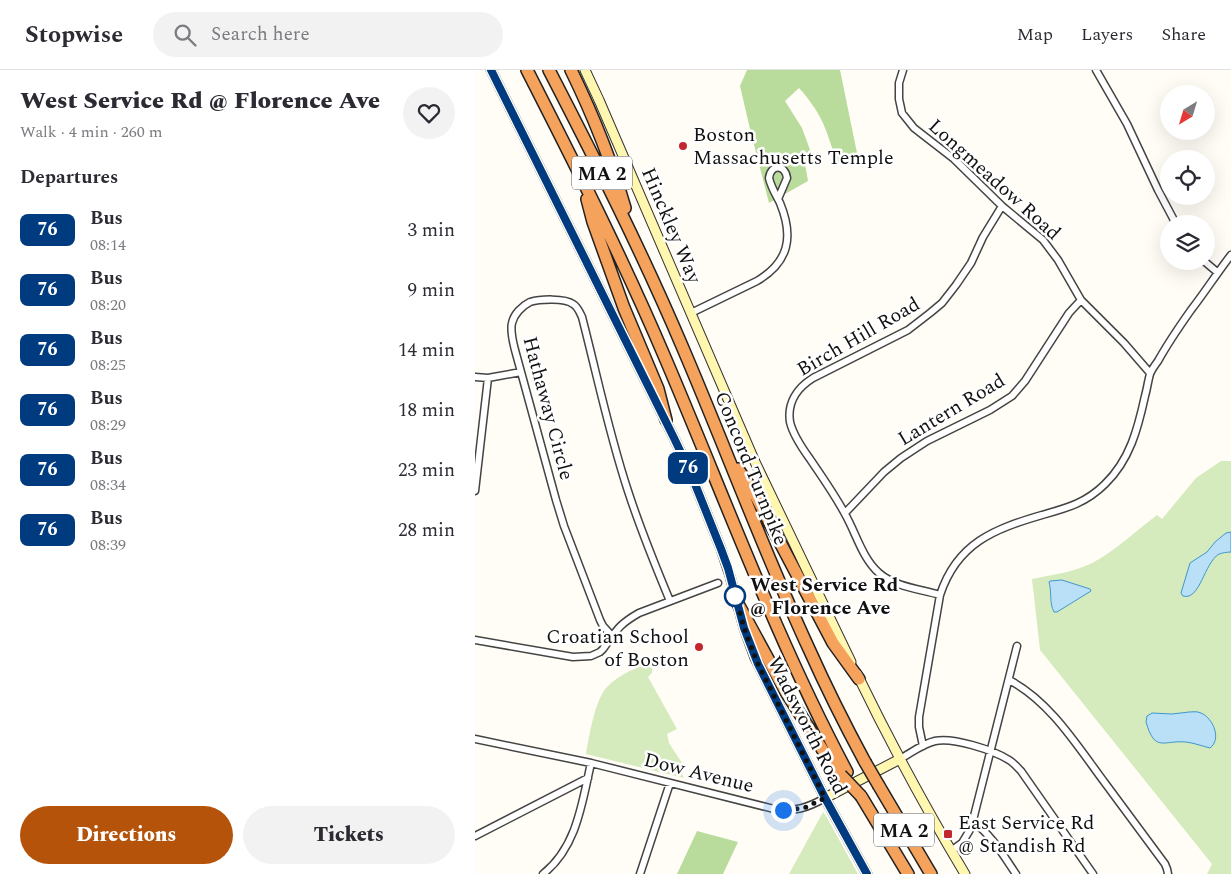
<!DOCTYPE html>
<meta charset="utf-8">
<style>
:root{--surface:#fff;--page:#f2f2f3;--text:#2b2b33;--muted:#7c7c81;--line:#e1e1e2;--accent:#b45309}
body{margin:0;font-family:Spectral,serif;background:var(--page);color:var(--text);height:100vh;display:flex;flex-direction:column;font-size:19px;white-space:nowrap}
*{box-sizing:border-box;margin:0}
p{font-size:16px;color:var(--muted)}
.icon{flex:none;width:28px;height:28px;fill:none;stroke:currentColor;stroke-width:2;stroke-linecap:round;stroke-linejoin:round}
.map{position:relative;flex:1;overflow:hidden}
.sheet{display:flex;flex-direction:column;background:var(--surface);width:475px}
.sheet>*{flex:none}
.badge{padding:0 10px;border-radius:8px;font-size:18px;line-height:32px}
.needle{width:32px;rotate:218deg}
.buttons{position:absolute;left:685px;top:15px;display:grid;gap:10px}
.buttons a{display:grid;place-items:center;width:55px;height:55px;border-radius:50%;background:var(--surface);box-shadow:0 5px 20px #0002;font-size:25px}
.you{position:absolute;width:25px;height:25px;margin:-12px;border:4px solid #fff;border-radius:50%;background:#1a73e8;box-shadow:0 0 0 8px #1a73e833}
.map>.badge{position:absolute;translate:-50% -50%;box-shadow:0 0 0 2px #fff}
h2{padding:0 20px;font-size:19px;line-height:45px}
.round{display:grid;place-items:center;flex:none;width:52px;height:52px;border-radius:26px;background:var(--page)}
.summary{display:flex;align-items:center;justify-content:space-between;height:85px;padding:0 20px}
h1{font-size:24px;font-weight:800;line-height:38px}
.button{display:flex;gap:10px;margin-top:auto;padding:10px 20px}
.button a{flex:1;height:58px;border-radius:30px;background:var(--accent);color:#fff;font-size:20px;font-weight:800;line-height:58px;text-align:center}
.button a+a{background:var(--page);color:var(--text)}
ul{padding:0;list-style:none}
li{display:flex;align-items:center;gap:15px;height:60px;padding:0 20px}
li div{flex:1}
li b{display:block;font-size:19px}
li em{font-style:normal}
li .badge{min-width:55px;font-weight:700;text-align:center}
header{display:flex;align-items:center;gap:30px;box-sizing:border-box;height:70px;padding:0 25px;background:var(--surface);border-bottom:1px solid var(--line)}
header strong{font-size:24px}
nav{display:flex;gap:28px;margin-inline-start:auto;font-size:18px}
.search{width:350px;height:45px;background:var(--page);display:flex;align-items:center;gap:12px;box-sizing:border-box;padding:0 18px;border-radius:28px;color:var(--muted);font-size:19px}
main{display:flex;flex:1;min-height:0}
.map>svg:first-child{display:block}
.green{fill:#d5ebbd}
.forest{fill:#b9dc9c}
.water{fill:#b9e0f7;stroke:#3f96cf}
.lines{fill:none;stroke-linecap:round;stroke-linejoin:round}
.street-casing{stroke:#444;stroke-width:9}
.secondary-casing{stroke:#333;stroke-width:11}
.highway-casing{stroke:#222;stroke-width:14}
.street{stroke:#fff;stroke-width:6}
.secondary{stroke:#fff6b0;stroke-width:9}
.highway{stroke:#f5a25d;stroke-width:11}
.highway-bridge-casing{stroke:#222;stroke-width:14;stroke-linecap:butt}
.highway-bridge{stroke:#f5a25d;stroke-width:11}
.line-casing{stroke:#fff;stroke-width:11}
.line{stroke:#003b80;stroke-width:8}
.walk{stroke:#111;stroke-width:5;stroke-dasharray:0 9}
.poi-dot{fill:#c4262e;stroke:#fff;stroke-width:2}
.stop-dot{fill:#fff;stroke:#003b80;stroke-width:2.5}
.labels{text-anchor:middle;stroke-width:5;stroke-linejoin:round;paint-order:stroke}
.shield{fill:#fff;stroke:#585858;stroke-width:1}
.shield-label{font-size:19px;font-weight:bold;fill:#111}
.poi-label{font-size:20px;fill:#111;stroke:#fff;text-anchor:start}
.street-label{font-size:20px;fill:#111;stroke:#fff}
.stop-label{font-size:20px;font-weight:bold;fill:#111;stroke:#fff;text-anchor:start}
</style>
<header>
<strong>Stopwise</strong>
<div class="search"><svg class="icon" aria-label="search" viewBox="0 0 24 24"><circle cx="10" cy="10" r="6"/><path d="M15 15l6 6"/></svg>Search here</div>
<nav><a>Map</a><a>Layers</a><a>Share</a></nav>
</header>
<main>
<section class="sheet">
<div class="summary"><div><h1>West Service Rd @ Florence Ave</h1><p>Walk · 4 min · 260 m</p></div><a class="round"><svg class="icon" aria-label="heart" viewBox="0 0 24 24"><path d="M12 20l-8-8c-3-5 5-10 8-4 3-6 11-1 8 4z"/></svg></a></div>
<h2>Departures</h2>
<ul>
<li><span class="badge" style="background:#003b80;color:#fff">76</span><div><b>Bus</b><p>08:14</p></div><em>3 min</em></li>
<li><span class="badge" style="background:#003b80;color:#fff">76</span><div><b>Bus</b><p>08:20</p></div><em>9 min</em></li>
<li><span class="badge" style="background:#003b80;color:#fff">76</span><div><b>Bus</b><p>08:25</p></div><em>14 min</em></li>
<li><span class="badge" style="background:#003b80;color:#fff">76</span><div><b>Bus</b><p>08:29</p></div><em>18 min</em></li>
<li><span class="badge" style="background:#003b80;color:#fff">76</span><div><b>Bus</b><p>08:34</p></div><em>23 min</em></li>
<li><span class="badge" style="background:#003b80;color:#fff">76</span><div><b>Bus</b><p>08:39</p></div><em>28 min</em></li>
</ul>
<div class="button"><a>Directions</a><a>Tickets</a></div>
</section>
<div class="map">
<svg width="756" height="804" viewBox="0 0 756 804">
<rect width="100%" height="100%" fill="#fffdf5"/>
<path class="green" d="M 746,391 L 756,391 L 756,804 L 732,804 L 737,794 L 565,580 L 557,509 C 577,505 599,502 617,493 C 640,481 661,461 682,445 L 687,449 L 721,408 Z
M 177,591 L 177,603 L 173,607 L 202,659 L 192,664 L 194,673 L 207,693 L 203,695 L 209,708 L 111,684 C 114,667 120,629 132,617 C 144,604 162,598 177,591 Z
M 348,742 L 351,746 L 383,804 L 314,804 Z"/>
<path class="forest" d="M 272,0 L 365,0 L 382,83 L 363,94 C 357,80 354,66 348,53 C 342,40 333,28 324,18 L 310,31 L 327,58 L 338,88 L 330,94 L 333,111 L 294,133 L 275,59 L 265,16 Z
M 222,761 L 263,772 L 248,804 L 202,804 Z"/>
<path class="water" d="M 756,462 L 756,482 C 752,482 747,483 744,484 C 729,493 725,531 708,526 L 706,523 L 715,493 L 732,482 L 740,472 L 751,463 Z
M 587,510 L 615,519 L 616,521 L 582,542 L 579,542 C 574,533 577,522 574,512 L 575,511 Z
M 714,642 C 718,642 722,641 726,643 C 738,648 747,669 735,678 C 727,676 719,673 711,672 C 688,670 680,683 671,652 L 672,646 L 677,643 L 697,644 Z"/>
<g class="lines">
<defs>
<path id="street" d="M 428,0 L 424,13 L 424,29 L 427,43 L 439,58 L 479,89 L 527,136 L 568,170 L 583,190 L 606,230 L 649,273 L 675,303
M 621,0 L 652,54 L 683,120 L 701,154
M 729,191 L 742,202
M 216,243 L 282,211 C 314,192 319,167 305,133 C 301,125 296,117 294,108 C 296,94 310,94 312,108 L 303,129
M 0,307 L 13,308 L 46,302
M 0,421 L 13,308
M 370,443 L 409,402 L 426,388 L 452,371 L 515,340 L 537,326 L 550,311 L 594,243 L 606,230
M 465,525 C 445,519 420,517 404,503 C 387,488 381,463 370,444 C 360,425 347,407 335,389 C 327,378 318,365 315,352 C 312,333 322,318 338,308 L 433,260 L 455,243 L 467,233 L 481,215 L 496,193 L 508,167 L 527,136
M 137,566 L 128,556 L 125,550 L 89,456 L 81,430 L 40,280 C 38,272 35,261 37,253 C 39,244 47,236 55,232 C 65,229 90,228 98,234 C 103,237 105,243 107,247 C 122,305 134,364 153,421 C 165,458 180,495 195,531
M 0,570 L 98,587 L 116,586 L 125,582 L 128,579 C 142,560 143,555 164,543 L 243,513
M 534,610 C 575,631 603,677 630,713 C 650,740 670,767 690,794 L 692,799 L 693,804
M 0,669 L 116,693 L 299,739 C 320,742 332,738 350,728
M 448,676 L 444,657 L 444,647 L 465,525 C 482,473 519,459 567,445 C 592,438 611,433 630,414 C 655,390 663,358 670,326 C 672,319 673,311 675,304 C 677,299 680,295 683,291 C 693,273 704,257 716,240 C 730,222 742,203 756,185
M 425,689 C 436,683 447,674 460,671 C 478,667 518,680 534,690 C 539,693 542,697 546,701 L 618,804
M 498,752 C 517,765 528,785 541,804
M 0,766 L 113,708
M 476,781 L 487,773 L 496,758 L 542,576
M 68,804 C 102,777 107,733 116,693
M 165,804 L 195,713"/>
<path id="secondary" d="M 16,0 L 199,368 L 216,404 L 246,479 L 255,506 L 269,558 L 280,588 L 350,728 L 392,804
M 110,0 L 124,30 L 280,392 L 376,592
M 382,604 C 415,672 451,739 490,804
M 350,728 L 425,689"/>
<path id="highway" d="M 52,0 C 101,96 149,191 191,290 C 250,428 301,569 372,702
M 74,0 C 121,91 167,182 207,276 C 250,376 288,480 334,579 C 351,617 370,655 390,692
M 96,0 C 117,43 137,93 150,138
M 112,129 L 118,152 L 149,238 L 183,319 L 191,350
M 263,399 L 278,421 L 358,573 L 384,609
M 262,532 L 311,622 L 361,701 L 366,705
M 404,716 L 456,804
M 386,726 L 433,804"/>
</defs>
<use href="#street" class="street-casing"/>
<use href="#secondary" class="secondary-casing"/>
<use href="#highway" class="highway-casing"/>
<use href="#street" class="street"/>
<use href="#secondary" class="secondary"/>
<use href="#highway" class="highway"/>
<defs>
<path id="highway-bridge" d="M 390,692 L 404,716
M 366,705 L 386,726"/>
</defs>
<use href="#highway-bridge" class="highway-bridge-casing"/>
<use href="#highway-bridge" class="highway-bridge"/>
</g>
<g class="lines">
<defs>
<path id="line" d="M 16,0 L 199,368 L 216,404 L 246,479 L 253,498 L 269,558 L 283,594 L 350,728 L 392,804"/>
</defs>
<use href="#line" class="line-casing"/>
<use href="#line" class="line"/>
<path class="walk" d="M 260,526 L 271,564 L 283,594 L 350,728 L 329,738 L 308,740"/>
</g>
<g class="poi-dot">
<circle cx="208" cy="76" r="5"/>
<circle cx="224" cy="577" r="5"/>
<rect x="468" y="759" width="10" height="10" rx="2.5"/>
</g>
<circle class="stop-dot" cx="260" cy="526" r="10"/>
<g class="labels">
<g class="shield">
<rect x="97" y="86.5" width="60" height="33" rx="4"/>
<rect x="399" y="743.5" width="60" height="33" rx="4"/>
</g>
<g class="shield-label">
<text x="127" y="110">MA 2</text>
<text x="429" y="767">MA 2</text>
</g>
<g class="poi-label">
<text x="218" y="71">Boston<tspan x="218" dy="23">Massachusetts Temple</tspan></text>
<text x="214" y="573" text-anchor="end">Croatian School<tspan x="214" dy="23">of Boston</tspan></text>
<text x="483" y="759">East Service Rd<tspan x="483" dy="23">@ Standish Rd</tspan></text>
</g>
<g class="street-label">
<text transform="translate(520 109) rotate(42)" y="7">Longmeadow Road</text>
<text transform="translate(197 155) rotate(67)" y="7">Hinckley Way</text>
<text transform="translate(383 266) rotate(-30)" y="7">Birch Hill Road</text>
<text transform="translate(74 338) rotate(75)" y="7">Hathaway Circle</text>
<text transform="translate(476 339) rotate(-31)" y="7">Lantern Road</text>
<text transform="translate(277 398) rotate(68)" y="7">Concord Turnpike</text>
<text transform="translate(333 655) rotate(63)" y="7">Wadsworth Road</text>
<text transform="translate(224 702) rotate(14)" y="7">Dow Avenue</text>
</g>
<g class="stop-label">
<text x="275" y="521">West Service Rd<tspan x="275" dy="23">@ Florence Ave</tspan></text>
</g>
</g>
</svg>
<div class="buttons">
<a><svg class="needle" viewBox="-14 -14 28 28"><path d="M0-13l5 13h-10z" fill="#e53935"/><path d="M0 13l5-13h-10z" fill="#7c7c81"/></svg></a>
<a><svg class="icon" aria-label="locate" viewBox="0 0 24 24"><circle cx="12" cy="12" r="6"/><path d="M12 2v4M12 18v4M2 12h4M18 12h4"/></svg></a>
<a><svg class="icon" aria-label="layers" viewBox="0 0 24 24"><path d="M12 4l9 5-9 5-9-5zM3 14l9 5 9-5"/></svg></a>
</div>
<div class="you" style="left:308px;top:740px"></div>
<b class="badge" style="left:213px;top:398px;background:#003b80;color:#fff">76</b>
</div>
</main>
